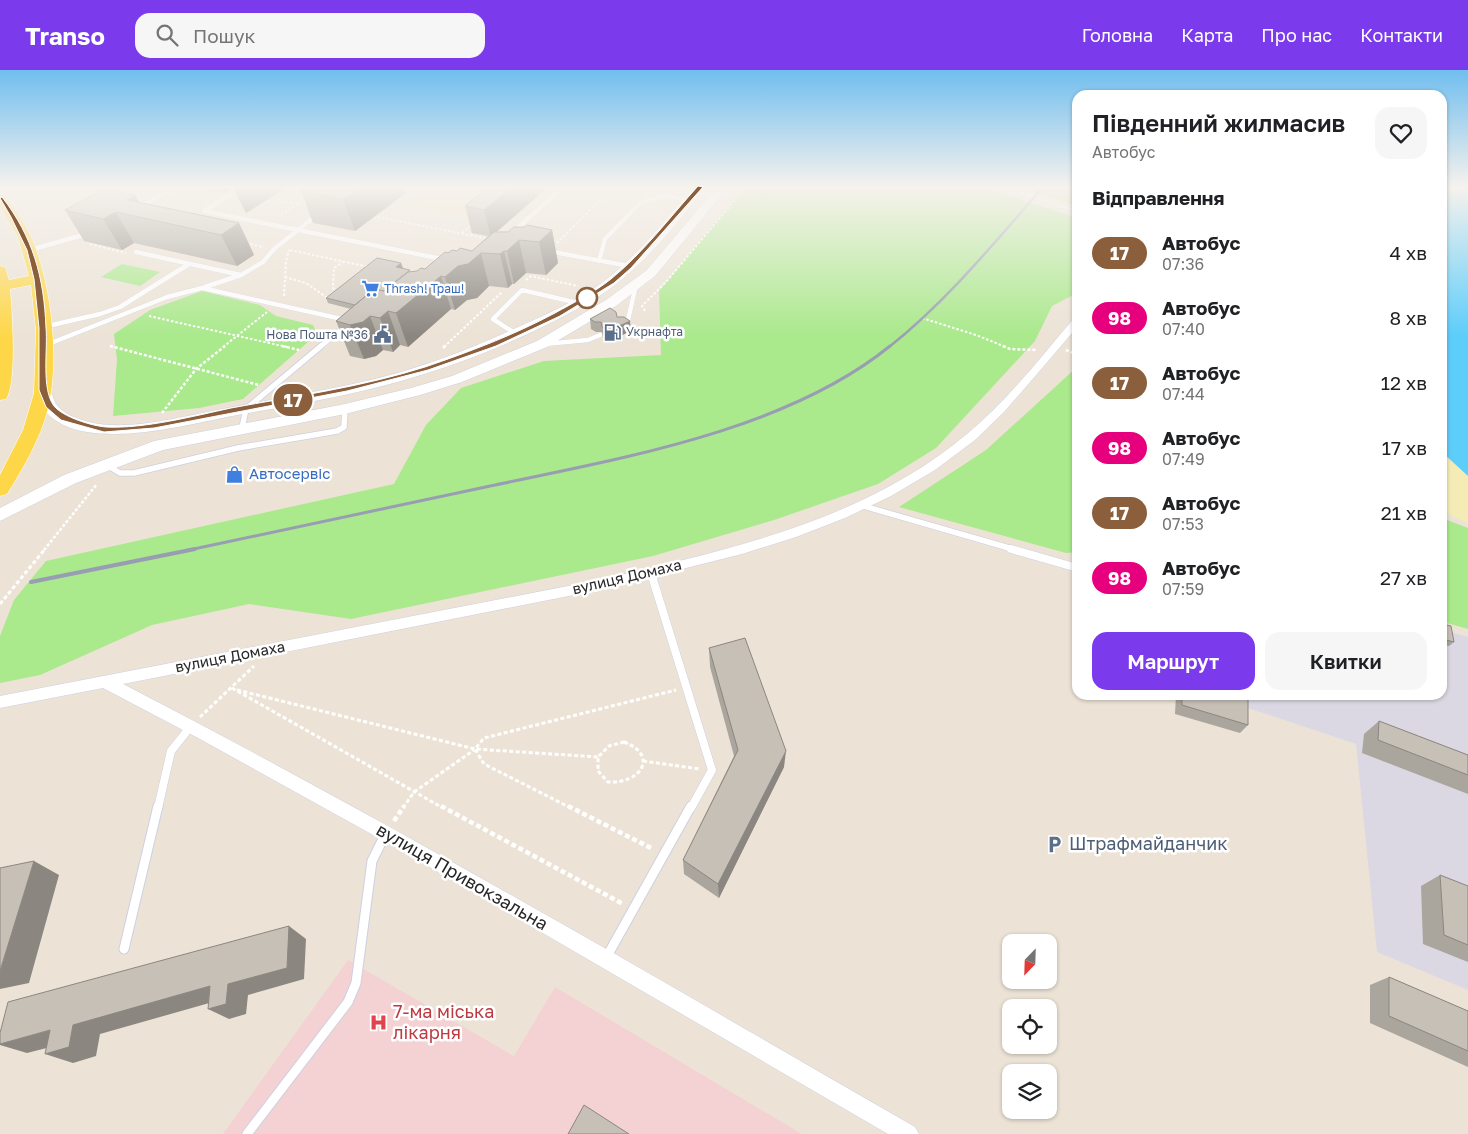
<!DOCTYPE html>
<html lang="uk">
<meta charset="utf-8">
<style>
:root{--surface:#fff;--page:#f6f6f6;--text:#202124;--muted:#757577;--accent:#7c3aed}
body{margin:0;font-family:"Golos Text",sans-serif;background:var(--page);color:var(--text);height:100vh;display:flex;flex-direction:column;font-size:19px;white-space:nowrap}
*{box-sizing:border-box;margin:0}
p{font-size:16px;color:var(--muted)}
.icon{flex:none;width:28px;height:28px;fill:none;stroke:currentColor;stroke-width:2;stroke-linecap:round;stroke-linejoin:round}
.map{position:relative;flex:1;overflow:hidden}
.details{position:absolute;left:1072px;top:20px;width:375px;height:610px;display:flex;flex-direction:column;background:var(--surface);border-radius:15px;box-shadow:0 1px 4px #0004}
.details>*{flex:none}
.badge{padding:0 10px;border-radius:16px;font-size:18px;line-height:32px}
.needle{width:32px;rotate:203deg}
.controls{position:absolute;left:1002px;top:864px;display:grid;gap:10px}
.controls a{display:grid;place-items:center;width:55px;height:55px;border-radius:10px;background:var(--surface);box-shadow:0 1px 4px #0004;font-size:25px}
.map>.badge{position:absolute;translate:-50% -50%;box-shadow:0 0 0 2px #fff}
h2{padding:0 20px;font-size:19px;line-height:45px}
.round{display:grid;place-items:center;flex:none;width:52px;height:52px;border-radius:15px;background:var(--page)}
.overview{display:flex;align-items:center;justify-content:space-between;height:85px;padding:0 20px}
h1{font-size:24px;font-weight:600;line-height:38px}
.cta{display:flex;gap:10px;margin-top:auto;padding:10px 20px}
.cta a{flex:1;height:58px;border-radius:15px;background:var(--accent);color:#fff;font-size:20px;font-weight:600;line-height:58px;text-align:center}
.cta a+a{background:var(--page);color:var(--text)}
ul{padding:0;list-style:none}
li{display:flex;align-items:center;gap:15px;height:65px;padding:0 20px}
li div{flex:1}
li b{display:block;font-size:19px}
li em{font-style:normal}
li .badge{min-width:55px;font-weight:700;text-align:center}
header{display:flex;align-items:center;gap:30px;box-sizing:border-box;height:70px;padding:0 25px;background:var(--accent);color:#fff}
header strong{font-size:24px}
nav{display:flex;gap:28px;margin-inline-start:auto;font-size:18px}
.search{width:350px;height:45px;background:var(--page);display:flex;align-items:center;gap:12px;box-sizing:border-box;padding:0 18px;border-radius:15px;color:var(--muted);font-size:19px}
.map>svg:first-child{display:block}
.industrial{fill:#dbd8e3}
.education{fill:#f0e2c3}
.medical{fill:#f4d2d3}
.green{fill:#aae98c}
.sand{fill:#f5ecb5}
.water{fill:#5dcdfa}
.lines{fill:none;stroke-linecap:round;stroke-linejoin:round}
.lane-far3-casing{stroke:#ccd0e2;stroke-width:5}
.lane-far2-casing{stroke:#ccd0e2;stroke-width:7}
.lane-far1-casing{stroke:#ccd0e2;stroke-width:9}
.lane-casing{stroke:#ccd0e2;stroke-width:11}
.street-casing{stroke:#ccd0e2;stroke-width:1}
.secondary-casing{stroke:#ccd0e2;stroke-width:1}
.primary-casing{stroke:#fff;stroke-width:1}
.path-far3{stroke:#fff;stroke-width:2;stroke-dasharray:2.5 2;stroke-linecap:butt}
.path-far2{stroke:#fff;stroke-width:2.5;stroke-dasharray:3 2;stroke-linecap:butt}
.path-far1{stroke:#fff;stroke-width:3;stroke-dasharray:4 2.5;stroke-linecap:butt}
.path{stroke:#fff;stroke-width:4.5;stroke-dasharray:5 3;stroke-linecap:butt}
.lane-far3{stroke:#fff;stroke-width:4.5}
.lane-far2{stroke:#fff;stroke-width:5.5}
.lane-far1{stroke:#fff;stroke-width:8}
.lane{stroke:#fff;stroke-width:9}
.street{fill:#fff;fill-rule:evenodd}
.secondary{fill:#fff;fill-rule:evenodd}
.primary{fill:#fed749;fill-rule:evenodd}
.rail-far2{stroke:#999db4;stroke-width:2.5}
.rail-far1{stroke:#999db4;stroke-width:3}
.rail{stroke:#999db4;stroke-width:4}
.wall{fill:#aaa59d}
.shaded-wall{fill:#8b8680}
.building{fill:#c6c0b7;stroke:#8b8680}
.line{fill:#8b5e3c;stroke:#fff}
.stop-dot{fill:#fff;stroke:#8b5e3c;stroke-width:2.5}
.labels{text-anchor:middle;stroke-width:5;stroke-linejoin:round;paint-order:stroke}
.far-shop-label{font-size:12px;fill:#366cbe;stroke:#fff;text-anchor:start}
.far-service-label{font-size:12px;fill:#4e5e75;stroke:#fff;text-anchor:start}
.shop-label{font-size:15px;fill:#366cbe;stroke:#fff;text-anchor:start}
.street-label{font-size:15px;fill:#272727;stroke:#fff}
.near-service-label{font-size:18px;fill:#4e5e75;stroke:#fff;text-anchor:start}
.near-street-label{font-size:18px;fill:#272727;stroke:#fff}
.near-health-label{font-size:18px;fill:#be3a42;stroke:#fff;text-anchor:start}
</style>
<header>
<strong>Transo</strong>
<div class="search"><svg class="icon" aria-label="search" viewBox="0 0 24 24"><circle cx="10" cy="10" r="6"/><path d="M15 15l6 6"/></svg>Пошук</div>
<nav><a>Головна</a><a>Карта</a><a>Про нас</a><a>Контакти</a></nav>
</header>
<div class="map">
<svg width="1468" height="1064" viewBox="0 0 1468 1064">
<rect width="100%" height="100%" fill="#ece3d6"/>
<path class="industrial" d="M 1443,560 L 1468,567 L 1468,920 L 1377,882 L 1356,674 L 1209,625 L 1442,625 Z"/>
<path class="education" d="M 397,117 L 502,117 L 466,146 L 403,134 L 419,121 Z"/>
<path class="medical" d="M 348,890 L 514,986 L 555,917 L 802,1064 L 223,1064 Z"/>
<path class="green" d="M 744,117 L 972,117 L 993,120 L 1077,148 L 1077,223 L 1052,236 L 1035,271 L 936,378 L 878,414 L 774,450 L 653,486 L 351,549 L 249,534 L 152,555 L 40,605 L 0,613 L 0,566 L 14,530 L 46,491 L 394,414 L 426,355 L 461,318 L 544,291 L 661,285 L 659,221 Z
M 1021,117 L 1077,117 L 1077,136 Z
M 122,194 L 160,202 L 140,216 L 101,207 Z
M 202,221 L 260,235 L 276,246 L 313,255 L 317,264 L 243,329 L 199,338 L 113,346 L 117,290 L 114,264 L 150,240 Z
M 1077,297 L 1077,482 L 1066,483 L 899,437 L 986,380 Z
M 1442,448 L 1468,458 L 1468,559 L 1443,552 Z"/>
<path class="sand" d="M 1442,383 L 1468,406 L 1468,453 L 1443,441 Z"/>
<path class="water" d="M 1443,117 L 1468,117 L 1468,406 L 1443,383 Z"/>
<g class="lines">
<defs>
<path id="lane-far3" d="M 242,117 L 204,141 L 447,190
M 168,121 L 182,117
M 696,122 L 716,126
M 137,138 L 168,121 L 149,117
M 512,163 L 563,117
M 30,180 L 90,163
M 548,181 L 629,196
M 136,182 L 241,205
M 599,191 L 605,169 L 641,132 L 664,126 L 688,129
M 205,217 L 241,205 L 263,192 L 274,179 L 318,144
M 622,254 L 628,250 L 636,215
M 43,257 L 100,244 L 120,237 L 189,194
M 516,264 L 493,249 L 522,220 L 578,233
M 545,274 L 588,270 L 600,265
M 46,275 L 167,227 L 202,218 L 351,251 L 320,277"/>
<path id="lane-far2" d="M 242,358 L 246,339 L 321,276
M 107,395 L 120,403 L 134,403 L 238,378 L 337,361 L 344,357 L 345,339
M 860,435 L 1016,480"/>
<path id="lane-far1" d="M 1011,479 L 1074,497
M 651,503 L 712,700 L 691,738
M 158,738 L 171,681 L 191,656"/>
<path id="lane" d="M 124,879 L 158,736
M 606,888 L 691,736
M 247,1064 L 348,932 L 356,913 L 372,791 L 386,763"/>
<path id="street" d="M 1078,246 L 1078,256 L 1043,297 L 1004,342 L 975,370 L 935,400 L 891,426 L 845,448 L 796,467 L 742,484 L 594,521 L 123,614 C 392,753 653,906 915,1057 L 919,1064 L 888,1064 L 402,781 L 200,669 L 103,618 L 0,638 L 0,626 L 594,511 C 724,481 862,452 967,364 C 1008,330 1041,287 1075,247 Z"/>
<path id="secondary" d="M 694,117 L 705,117 C 680,152 634,206 596,228 C 530,267 456,297 382,316 C 332,329 282,337 232,346 C 185,355 81,384 45,341 C 40,335 38,327 36,320 L 38,317 L 48,317 C 52,322 53,329 56,334 C 62,344 78,349 89,352 C 128,362 183,346 223,339 C 273,329 324,321 375,309 C 423,297 471,279 516,258 C 541,247 567,235 590,221 C 632,194 662,153 694,117 Z
M 717,117 L 728,117 L 655,206 L 616,236 L 547,277 L 462,312 L 420,325 L 345,344 L 163,380 L 76,413 L 0,451 L 0,438 L 64,405 L 154,371 L 345,334 L 411,318 L 452,306 L 537,271 L 606,230 L 647,200 Z"/>
<path id="primary" d="M 0,124 L 4,125 C 16,140 27,156 34,174 C 52,220 60,294 47,342 C 39,371 23,398 7,424 L 0,426 L 0,405 L 23,360 L 34,323 L 36,260 L 31,215 L 10,219 C 12,240 17,313 6,329 L 0,330 L 0,196 L 5,197 L 9,210 L 29,206 L 18,167 L 0,137 Z"/>
</defs>
<use href="#lane-far3" class="lane-far3-casing"/>
<use href="#lane-far2" class="lane-far2-casing"/>
<use href="#lane-far1" class="lane-far1-casing"/>
<use href="#lane" class="lane-casing"/>
<use href="#street" class="street-casing"/>
<use href="#secondary" class="secondary-casing"/>
<use href="#primary" class="primary-casing"/>
<path class="path-far3" d="M 1005,117 L 1078,142
M 259,131 L 308,133
M 281,145 L 301,132
M 373,146 L 489,169
M 462,163 L 473,154
M 246,173 L 264,177
M 557,173 L 605,125 L 602,117
M 90,174 L 126,183
M 290,180 L 369,197
M 285,207 L 306,213 L 329,229
M 526,210 L 531,206 L 578,216
M 337,223 L 333,218 L 334,198 L 343,192
M 284,226 L 286,191 L 289,180
M 645,241 L 642,236 L 666,212 L 746,117
M 149,246 L 287,277
M 922,248 L 976,265 L 1006,277
M 110,276 L 115,277
M 223,277 L 267,242
M 444,277 L 502,222"/>
<path class="path-far2" d="M 110,276 L 259,315
M 282,276 L 299,280
M 1003,276 L 1010,279 L 1036,280
M 443,278 L 445,276
M 1066,280 L 1078,285
M 162,343 L 196,299 L 225,276
M 44,480 L 97,414"/>
<path class="path-far1" d="M 0,534 L 45,479
M 232,618 L 443,738
M 237,620 L 475,679 L 598,687
M 200,647 L 254,596
M 624,672 C 660,686 640,714 608,712 L 598,701 L 598,687 L 609,676 Z
M 643,691 L 700,699
M 403,738 L 414,722 L 474,680
M 571,738 L 484,694 L 475,679 L 484,668 L 676,620"/>
<path class="path" d="M 441,736 L 623,834
M 568,736 L 653,779
M 394,751 L 404,736"/>
<use href="#lane-far3" class="lane-far3"/>
<use href="#lane-far2" class="lane-far2"/>
<use href="#lane-far1" class="lane-far1"/>
<use href="#lane" class="lane"/>
<use href="#street" class="street"/>
<use href="#secondary" class="secondary"/>
<use href="#primary" class="primary"/>
<path class="rail-far2" d="M 889,277 C 947,231 994,173 1043,117"/>
<path class="rail-far1" d="M 189,480 C 291,459 393,437 495,415 C 623,388 787,360 890,276"/>
<path class="rail" d="M 31,512 L 195,479"/>
</g>
<path class="wall" d="M 187,117 L 287,117 L 246,143 L 233,118 L 225,123 Z
M 307,117 L 404,117 L 406,123 L 355,161 L 313,153 L 301,121 Z
M 489,117 L 496,162 L 552,160 L 558,193 L 546,205 L 526,203 L 514,214 L 512,214 L 508,218 L 489,216 L 477,228 L 467,230 L 455,240 L 451,239 L 408,277 L 400,275 L 393,282 L 383,280 L 376,286 L 364,289 L 350,286 L 336,251 L 351,239 L 328,233 L 326,228 L 403,198 L 402,198 L 410,202 L 417,201 L 425,199 L 448,183 L 457,181 L 472,181 L 488,166 L 472,163 L 465,136 Z
M 135,125 L 139,132 L 239,153 L 254,185 L 237,196 L 134,173 L 122,180 L 84,171 L 65,140 Z
M 617,247 L 631,261 L 609,271 L 603,267 L 602,262 L 596,262 L 591,259 L 590,249 Z
M 1442,554 L 1454,572 L 1449,576 L 1442,575 Z
M 709,578 L 784,697 L 719,828 L 684,804 L 683,790 L 734,686 L 710,597 Z
M 1176,625 L 1234,625 L 1248,655 L 1240,663 L 1175,644 Z
M 1379,651 L 1468,685 L 1468,724 L 1362,683 L 1364,664 Z
M 1440,805 L 1468,816 L 1468,892 L 1423,874 L 1421,816 Z
M 1389,907 L 1468,941 L 1468,997 L 1370,953 L 1370,915 Z"/>
<path class="shaded-wall" d="M 222,117 L 233,117 L 233,118 L 225,123 Z
M 233,117 L 287,117 L 246,143 Z
M 361,117 L 404,117 L 406,123 L 355,161 L 343,130 Z
M 512,117 L 548,117 L 491,167 L 484,140 Z
M 135,125 L 148,149 L 127,130 Z
M 116,142 L 134,173 L 122,180 L 103,149 Z
M 239,153 L 254,185 L 237,196 L 221,165 Z
M 552,160 L 558,193 L 546,205 L 539,172 Z
M 519,170 L 526,203 L 514,214 L 507,181 Z
M 504,181 L 512,214 L 508,218 L 500,184 Z
M 481,183 L 489,216 L 477,228 L 467,230 L 455,240 L 445,207 L 458,196 Z
M 401,193 L 403,198 L 398,202 L 396,197 Z
M 441,206 L 451,239 L 408,277 L 396,243 Z
M 388,241 L 400,275 L 393,282 L 380,248 Z
M 370,246 L 383,280 L 376,286 L 364,289 L 350,255 Z
M 630,251 L 631,261 L 609,271 L 608,261 Z
M 786,681 L 784,697 L 719,828 L 718,814 Z
M 34,791 L 59,805 L 29,913 L 0,919 L 0,901 Z
M 289,856 L 306,869 L 304,909 L 248,925 L 246,944 L 229,949 L 208,939 L 227,928 L 100,964 L 96,986 L 73,993 L 45,984 L 70,972 L 27,983 L 0,975 L 0,974 L 210,916 L 228,914 Z"/>
<path class="building" d="M 307,117 L 361,117 L 343,130 L 301,121 Z
M 489,117 L 512,117 L 484,140 L 465,136 Z
M 104,119 L 135,125 L 127,130 L 239,153 L 221,165 L 116,142 L 103,149 L 65,140 Z
M 527,155 L 552,160 L 539,172 L 519,170 L 507,181 L 504,181 L 500,184 L 481,183 L 468,194 L 458,196 L 445,207 L 441,206 L 396,243 L 388,241 L 380,248 L 370,246 L 363,252 L 350,255 L 336,251 L 374,219 L 384,221 L 408,202 L 417,201 L 421,198 L 425,199 L 445,182 L 448,183 L 452,180 L 457,181 L 460,178 L 472,181 L 494,162 L 508,162 L 514,157 L 525,157 Z
M 377,188 L 401,193 L 396,197 L 410,200 L 384,221 L 374,219 L 355,235 L 326,228 Z
M 610,238 L 616,242 L 617,247 L 624,247 L 630,251 L 608,261 L 602,257 L 601,252 L 595,252 L 590,249 Z
M 1442,554 L 1451,556 L 1454,572 L 1442,569 Z
M 745,568 L 786,681 L 718,814 L 683,790 L 738,680 L 709,578 Z
M 1182,625 L 1234,625 L 1248,629 L 1248,655 L 1182,635 Z
M 1379,651 L 1468,685 L 1468,705 L 1378,670 Z
M 34,791 L 0,901 L 0,902 L 0,798 Z
M 1440,805 L 1468,816 L 1468,875 L 1444,865 Z
M 289,856 L 287,898 L 228,914 L 226,934 L 208,939 L 210,916 L 73,955 L 69,977 L 45,984 L 50,960 L 0,974 L 0,963 L 8,932 Z
M 1389,907 L 1468,941 L 1468,981 L 1389,946 Z
M 584,1035 L 629,1064 L 568,1064 Z"/>
<linearGradient id="sky" x2="0" y2="1"><stop stop-color="#70beef"/><stop offset="0.44" stop-color="#f6f2ed"/><stop offset="1" stop-color="#f6f2ed" stop-opacity="0"/></linearGradient>
<rect width="1468" height="266" fill="url(#sky)"/>
<path class="line" d="M 698,116 L 703,117 L 631,198 L 614,213 L 560,246 L 496,276 L 428,300 L 347,321 L 154,358 L 104,362 L 61,350 L 46,337 L 39,320 L 39,258 L 34,209 L 27,180 L 11,147 L 0,128 L 2,127 C 33,167 44,207 46,258 C 48,279 41,319 54,336 C 63,347 92,356 106,357 C 144,359 194,346 231,338 C 296,326 362,317 425,297 C 469,282 514,265 555,243 C 573,233 595,222 611,209 C 644,182 670,147 698,116 Z"/>
<defs>
<symbol id="supermarket-bare" viewBox="-9 -9 18 18"><path d="M-6-5.5h2.5l.6 2H6L4.5 2H-2.5L-4.4-4H-6ZM-1.5 3.2a1.3 1.3 0 1 0 .1 0ZM3 3.2a1.3 1.3 0 1 0 .1 0Z" fill="#3f7fe0" stroke="#fff" stroke-width="2.5" paint-order="stroke"/></symbol>
<symbol id="fuel-bare" viewBox="-9 -9 18 18"><path d="M-5.5-6h7V0h2V4h1.3V-2.5L3-4.5l.8-.8L6-3V5H2.5V1h-1V6h-7ZM-4.2-4.7v3.2H.2V-4.7Z" fill="#5c6f8a" stroke="#fff" stroke-width="2.5" paint-order="stroke"/></symbol>
<symbol id="civic-bare" viewBox="-9 -9 18 18"><path d="M-.6-6.5H3V-4.5H.6V-3L4-1V1h2V6H-6V1h2V-1L-.6-3ZM-1.2 2.5V6h2.4V2.5Z" fill="#5c6f8a" stroke="#fff" stroke-width="2.5" paint-order="stroke"/></symbol>
<symbol id="shop-bare" viewBox="-9 -9 18 18"><path d="M-5-2.5h2.3a2.7 3.5 0 0 1 5.4 0H5L5.5 6h-11ZM-1.5-2.5h3a1.5 2.3 0 0 0-3 0Z" fill="#3f7fe0" stroke="#fff" stroke-width="2.5" paint-order="stroke"/></symbol>
<symbol id="parking-bare" viewBox="-9 -9 18 18"><path d="M-3.5-5.5H1a3.5 3.5 0 0 1 0 7H-1V5.5H-3.5ZM-1-3.4V-.6H.8a1.4 1.4 0 0 0 0-2.8Z" fill="#5c6f8a" stroke="#fff" stroke-width="2.5" paint-order="stroke"/></symbol>
<symbol id="hospital-bare" viewBox="-9 -9 18 18"><path d="M-5-5h3v3.5h4V-5h3V5h-3V1.5h-4V5h-3Z" fill="#e0444e" stroke="#fff" stroke-width="2.5" paint-order="stroke"/></symbol>
</defs>
<g fill-rule="evenodd">
<use href="#supermarket-bare" x="358" y="206" width="25" height="25"/>
<use href="#fuel-bare" x="600" y="250" width="25" height="25"/>
<use href="#civic-bare" x="370" y="252" width="25" height="25"/>
<use href="#shop-bare" x="222" y="392" width="25" height="25"/>
<use href="#parking-bare" x="1042" y="762" width="25" height="25"/>
<use href="#hospital-bare" x="366" y="940" width="25" height="25"/>
</g>
<circle class="stop-dot" cx="587" cy="228" r="10"/>
<g class="labels">
<g class="far-shop-label">
<text x="384" y="223">Thrash! Траш!</text>
</g>
<g class="far-service-label">
<text x="626" y="266">Укрнафта</text>
<text x="368" y="269" text-anchor="end">Нова Пошта №36</text>
</g>
<g class="shop-label">
<text x="249" y="409">Автосервіс</text>
</g>
<g class="street-label">
<text transform="translate(627 507) rotate(-13)" y="5">вулиця Домаха</text>
<text transform="translate(230 587) rotate(-11)" y="5">вулиця Домаха</text>
</g>
<g class="near-service-label">
<text x="1069" y="780">Штрафмайданчик</text>
</g>
<g class="near-street-label">
<text transform="translate(462 807) rotate(30)" y="6">вулиця Привокзальна</text>
</g>
<g class="near-health-label">
<text x="393" y="948">7-ма міська<tspan x="393" dy="21">лікарня</tspan></text>
</g>
</g>
</svg>
<div class="controls">
<a><svg class="needle" viewBox="-14 -14 28 28"><path d="M0-13l5 13h-10z" fill="#e53935"/><path d="M0 13l5-13h-10z" fill="#757577"/></svg></a>
<a><svg class="icon" aria-label="locate" viewBox="0 0 24 24"><circle cx="12" cy="12" r="6"/><path d="M12 2v4M12 18v4M2 12h4M18 12h4"/></svg></a>
<a><svg class="icon" aria-label="layers" viewBox="0 0 24 24"><path d="M12 4l9 5-9 5-9-5zM3 14l9 5 9-5"/></svg></a>
</div>
<b class="badge" style="left:293px;top:330px;background:#8b5e3c;color:#fff">17</b>
<section class="details">
<div class="overview"><div><h1>Південний жилмасив</h1><p>Автобус</p></div><a class="round"><svg class="icon" aria-label="heart" viewBox="0 0 24 24"><path d="M12 20l-8-8c-3-5 5-10 8-4 3-6 11-1 8 4z"/></svg></a></div>
<h2>Відправлення</h2>
<ul>
<li><span class="badge" style="background:#8b5e3c;color:#fff">17</span><div><b>Автобус</b><p>07:36</p></div><em>4 хв</em></li>
<li><span class="badge" style="background:#e6007e;color:#fff">98</span><div><b>Автобус</b><p>07:40</p></div><em>8 хв</em></li>
<li><span class="badge" style="background:#8b5e3c;color:#fff">17</span><div><b>Автобус</b><p>07:44</p></div><em>12 хв</em></li>
<li><span class="badge" style="background:#e6007e;color:#fff">98</span><div><b>Автобус</b><p>07:49</p></div><em>17 хв</em></li>
<li><span class="badge" style="background:#8b5e3c;color:#fff">17</span><div><b>Автобус</b><p>07:53</p></div><em>21 хв</em></li>
<li><span class="badge" style="background:#e6007e;color:#fff">98</span><div><b>Автобус</b><p>07:59</p></div><em>27 хв</em></li>
</ul>
<div class="cta"><a>Маршрут</a><a>Квитки</a></div>
</section>
</div>
